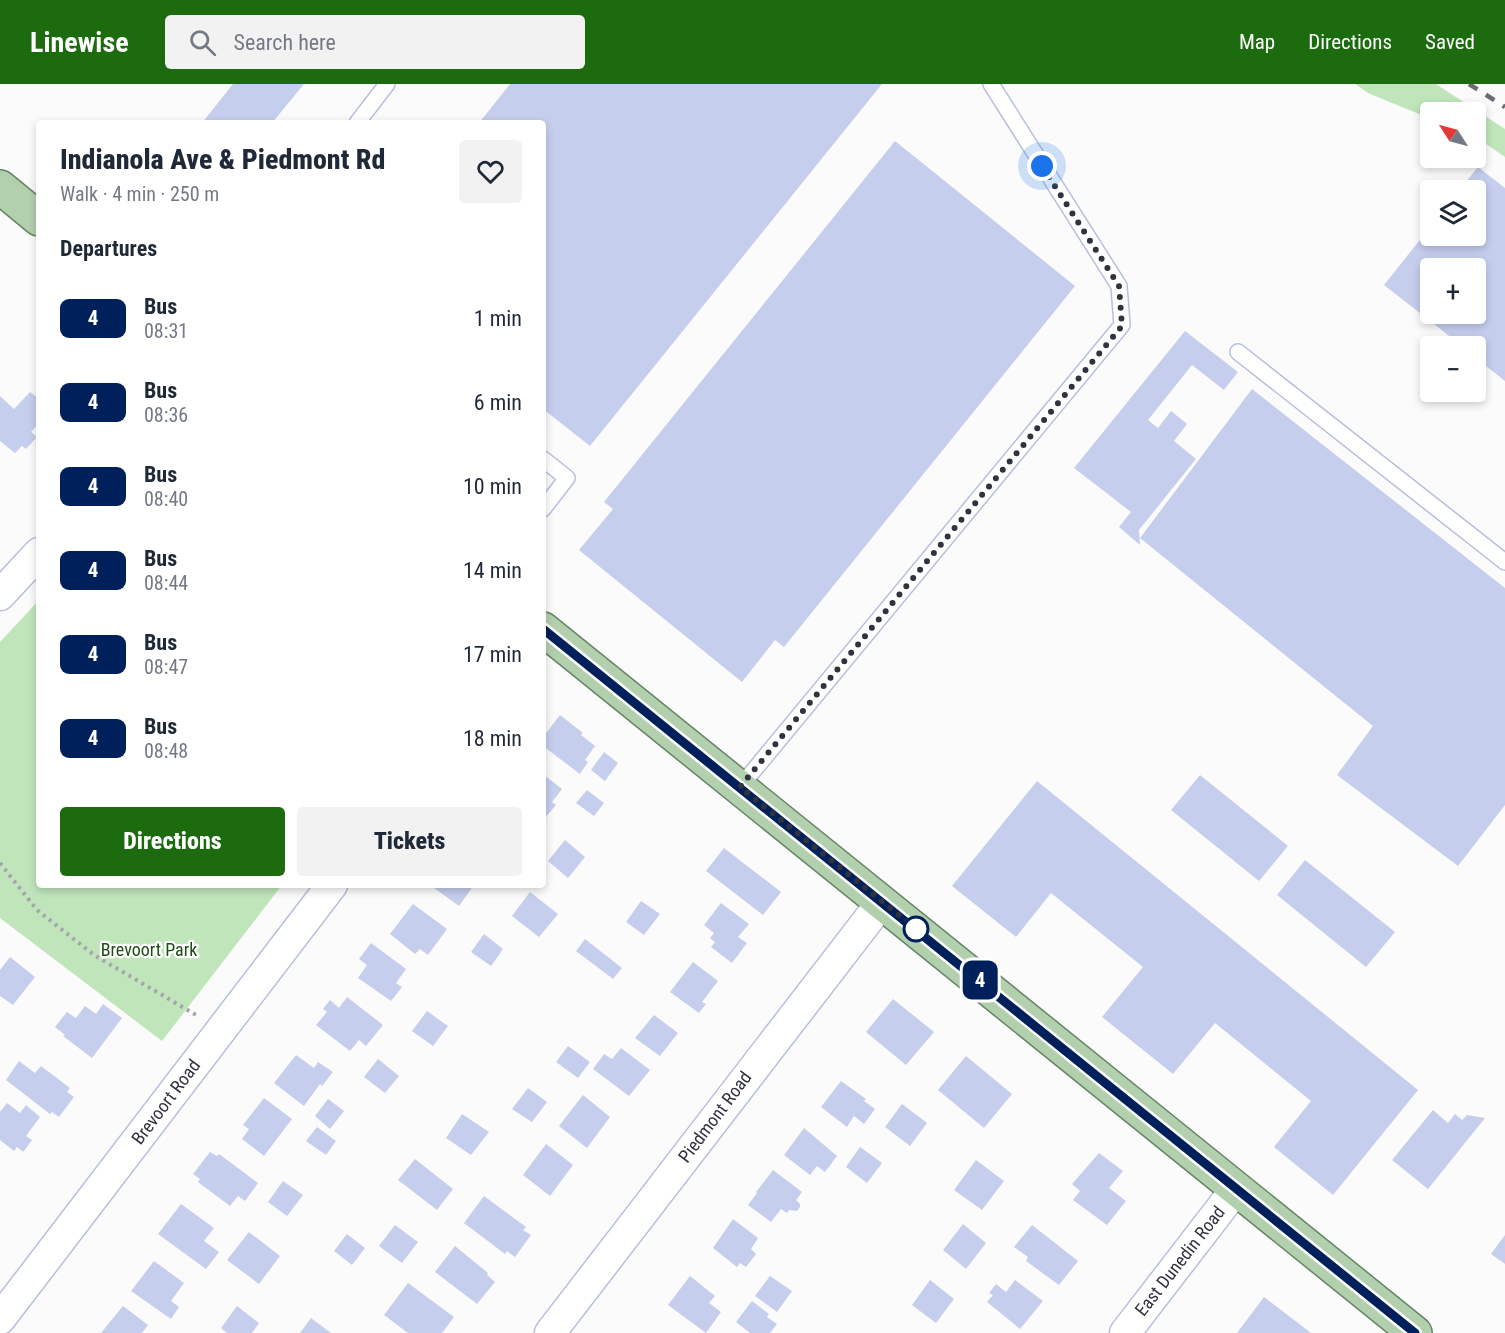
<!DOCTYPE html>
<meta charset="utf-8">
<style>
:root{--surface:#fff;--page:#f2f2f3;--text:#1f2937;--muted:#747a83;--accent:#1c6c0f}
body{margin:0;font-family:"Roboto Condensed",sans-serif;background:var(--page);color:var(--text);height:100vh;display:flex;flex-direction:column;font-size:22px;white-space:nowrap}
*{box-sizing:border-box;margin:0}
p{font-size:20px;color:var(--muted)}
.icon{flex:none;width:33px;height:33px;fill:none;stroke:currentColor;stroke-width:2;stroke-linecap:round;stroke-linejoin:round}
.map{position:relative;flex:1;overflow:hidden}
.side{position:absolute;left:36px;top:36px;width:510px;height:768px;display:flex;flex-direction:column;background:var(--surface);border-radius:6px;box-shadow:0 3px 9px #0003}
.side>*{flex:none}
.badge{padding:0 12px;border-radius:9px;font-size:21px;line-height:39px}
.needle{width:39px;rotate:306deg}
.fabs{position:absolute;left:1420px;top:18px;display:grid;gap:12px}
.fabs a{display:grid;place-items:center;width:66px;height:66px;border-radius:6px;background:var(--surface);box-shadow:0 3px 9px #0003;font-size:30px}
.you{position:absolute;width:30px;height:30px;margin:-15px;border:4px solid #fff;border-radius:50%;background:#1a73e8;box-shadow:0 0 0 9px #1a73e833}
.map>.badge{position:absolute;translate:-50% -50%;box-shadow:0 0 0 3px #fff}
h2{padding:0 24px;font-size:22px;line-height:54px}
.round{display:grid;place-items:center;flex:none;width:63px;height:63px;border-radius:6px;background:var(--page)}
.summary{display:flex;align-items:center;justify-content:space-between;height:102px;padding:0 24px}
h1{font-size:28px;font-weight:800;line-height:45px}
.cta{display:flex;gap:12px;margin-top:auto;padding:12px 24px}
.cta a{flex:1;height:69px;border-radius:6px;background:var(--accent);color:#fff;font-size:24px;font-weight:800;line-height:69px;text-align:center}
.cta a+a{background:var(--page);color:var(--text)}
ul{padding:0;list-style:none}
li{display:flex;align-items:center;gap:18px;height:84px;padding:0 24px}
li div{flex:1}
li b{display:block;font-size:22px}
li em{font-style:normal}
li .badge{min-width:66px;font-weight:700;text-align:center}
header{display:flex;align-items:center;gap:36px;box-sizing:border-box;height:84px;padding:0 30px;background:var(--accent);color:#fff}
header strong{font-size:28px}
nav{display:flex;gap:33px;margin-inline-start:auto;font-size:21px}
.search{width:420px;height:54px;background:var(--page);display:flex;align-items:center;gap:15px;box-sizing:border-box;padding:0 21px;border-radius:6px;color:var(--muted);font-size:22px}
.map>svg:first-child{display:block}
.green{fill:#c0e5bb}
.building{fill:#c6ceee;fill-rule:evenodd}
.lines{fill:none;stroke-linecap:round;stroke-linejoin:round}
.lane-casing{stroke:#b7bfde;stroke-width:18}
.street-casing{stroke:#b7bfde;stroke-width:33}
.primary-casing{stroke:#648564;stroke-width:36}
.path{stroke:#a4a5aa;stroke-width:4;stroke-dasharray:3 4.5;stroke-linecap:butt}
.lane{stroke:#fff;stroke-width:15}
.street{stroke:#fff;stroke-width:30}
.primary{stroke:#b3d0ae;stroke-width:33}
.rail{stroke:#696c74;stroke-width:4.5;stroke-dasharray:10 10;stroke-linecap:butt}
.line-casing{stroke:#fff;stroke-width:14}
.line{stroke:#00205b;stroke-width:9}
.walk{stroke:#30333f;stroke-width:6;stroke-dasharray:0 10.8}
.stop-dot{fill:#fff;stroke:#00205b;stroke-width:3}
.labels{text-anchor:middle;stroke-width:4.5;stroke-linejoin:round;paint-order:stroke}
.park-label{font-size:18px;fill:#1d4c16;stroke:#fff}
.street-label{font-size:18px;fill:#30333f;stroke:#fff}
</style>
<header>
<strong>Linewise</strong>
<div class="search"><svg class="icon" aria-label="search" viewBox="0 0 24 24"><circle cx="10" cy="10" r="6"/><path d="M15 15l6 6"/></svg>Search here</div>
<nav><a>Map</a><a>Directions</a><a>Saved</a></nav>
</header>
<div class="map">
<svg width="1505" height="1249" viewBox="0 0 1505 1249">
<rect width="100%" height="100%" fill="#fbfbfb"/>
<path class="green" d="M 1355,0 L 1436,0 L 1505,45 L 1505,73 L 1476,53 L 1476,28 L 1431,28 L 1431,35 L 1368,9 Z
M 39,516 L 39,801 L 282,801 L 162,957 L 0,834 L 0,558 Z"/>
<path class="building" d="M 233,0 L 304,0 L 272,39 L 202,39 Z
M 510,0 L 882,0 L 590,362 L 543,325 L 543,39 L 479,39 Z
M 895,57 L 1075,202 L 784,563 L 775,556 L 742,598 L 579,466 L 613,425 L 604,418 Z
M 1478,83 L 1505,104 L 1505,297 L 1476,274 L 1476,262 L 1462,262 L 1384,201 L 1431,142 L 1431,152 L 1476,152 L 1476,106 L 1459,106 ZM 1431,184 L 1476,184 L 1476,230 L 1431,230 Z
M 1185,247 L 1238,288 L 1224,306 L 1192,281 L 1148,336 L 1158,344 L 1171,327 L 1187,340 L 1174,357 L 1196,375 L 1139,446 L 1140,461 L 1119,443 L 1131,428 L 1074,384 Z
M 1252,305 L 1505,504 L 1505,721 L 1458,782 L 1337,691 L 1373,642 L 1140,454 Z
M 30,308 L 39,315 L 39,339 L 31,348 L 37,353 L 26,365 L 22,362 L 15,369 L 0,357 L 0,312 L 14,325 Z
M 560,631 L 583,649 L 581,651 L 595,662 L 585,676 L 588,678 L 580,690 L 543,662 L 543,653 Z
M 604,668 L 618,679 L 605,697 L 591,686 Z
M 543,690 L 562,705 L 552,718 L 556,721 L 545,734 L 543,733 Z
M 1200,691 L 1288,762 L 1259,797 L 1171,726 Z
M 1037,697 L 1418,1006 L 1333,1111 L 1274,1063 L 1311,1017 L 1215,939 L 1173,990 L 1102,933 L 1143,883 L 1051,809 L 1016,853 L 952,802 Z
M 587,706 L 604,719 L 594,732 L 576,719 Z
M 565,756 L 585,773 L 568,794 L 548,777 Z
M 724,764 L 781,808 L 763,831 L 706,787 Z
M 1305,776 L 1395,848 L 1366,883 L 1277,811 Z
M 430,801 L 474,801 L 459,822 Z
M 530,808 L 558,830 L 539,853 L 512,832 Z
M 641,817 L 660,830 L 644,851 L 626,838 Z
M 721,819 L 749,840 L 738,853 L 747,859 L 732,879 L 711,863 L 715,858 L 710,854 L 714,849 L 704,841 Z
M 413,820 L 447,845 L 428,871 L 420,865 L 415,870 L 390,850 Z
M 484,850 L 503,865 L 491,882 L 471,868 Z
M 585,855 L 622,884 L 613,895 L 576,867 Z
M 371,859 L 406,885 L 396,899 L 402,903 L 391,917 L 358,894 L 367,881 L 359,875 Z
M 10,873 L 35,893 L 13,921 L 0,912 L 0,886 Z
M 693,878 L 718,897 L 702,918 L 706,920 L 699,929 L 670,908 Z
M 347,913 L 383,941 L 366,962 L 359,956 L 350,967 L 316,941 L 327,928 L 323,925 L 330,916 L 339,924 Z
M 893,915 L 934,948 L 906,981 L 866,948 Z
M 103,920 L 122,934 L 92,974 L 63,952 L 65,951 L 55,943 L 67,928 L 76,934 L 85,922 L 96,930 Z
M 427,927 L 448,942 L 433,962 L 412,947 Z
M 654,931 L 678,949 L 660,972 L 635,954 Z
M 568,962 L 590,978 L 578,994 L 556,978 Z
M 621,964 L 650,986 L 629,1012 L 593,985 L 604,970 L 612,975 Z
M 296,971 L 314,984 L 318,978 L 333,988 L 322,1002 L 320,1000 L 304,1022 L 274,999 Z
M 966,972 L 1012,1010 L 984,1044 L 938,1006 Z
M 378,975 L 399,992 L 385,1009 L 364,993 Z
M 19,977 L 35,989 L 41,982 L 70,1004 L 67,1008 L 74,1013 L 59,1033 L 52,1028 L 50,1030 L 6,996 Z
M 841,997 L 866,1015 L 864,1017 L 875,1025 L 864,1040 L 854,1032 L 847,1043 L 821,1023 Z
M 528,1004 L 547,1018 L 532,1038 L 512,1025 Z
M 583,1011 L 610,1033 L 587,1064 L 559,1042 Z
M 264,1014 L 292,1035 L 264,1072 L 242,1055 L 249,1045 L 243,1041 Z
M 328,1015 L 344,1027 L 330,1045 L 315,1032 Z
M 7,1019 L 20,1029 L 26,1021 L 40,1033 L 26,1052 L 32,1056 L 23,1068 L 17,1063 L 14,1067 L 0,1056 L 0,1028 Z
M 902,1020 L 927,1039 L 910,1062 L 885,1043 Z
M 1433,1026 L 1448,1039 L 1455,1030 L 1462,1036 L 1467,1031 L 1485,1034 L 1428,1105 L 1392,1076 Z
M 462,1030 L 489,1048 L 471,1071 L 446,1054 Z
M 317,1043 L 336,1057 L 326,1071 L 306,1057 Z
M 804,1044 L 837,1072 L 825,1088 L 817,1082 L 810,1091 L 784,1071 Z
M 546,1060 L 573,1081 L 550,1112 L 523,1091 Z
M 860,1063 L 882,1079 L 867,1099 L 846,1083 Z
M 210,1068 L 217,1072 L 219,1070 L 258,1099 L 245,1117 L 238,1112 L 230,1122 L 198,1098 L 200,1095 L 193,1090 Z
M 1099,1069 L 1123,1087 L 1109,1104 L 1126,1117 L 1107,1141 L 1073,1116 L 1080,1107 L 1072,1100 Z
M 415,1075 L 453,1105 L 437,1126 L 398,1096 Z
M 976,1076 L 1004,1097 L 982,1126 L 954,1106 Z
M 773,1086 L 802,1108 L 796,1116 L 800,1120 L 800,1123 L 797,1127 L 789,1126 L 787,1129 L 781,1125 L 771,1138 L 748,1121 L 757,1109 L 756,1108 Z
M 283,1097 L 303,1111 L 287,1132 L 268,1118 Z
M 484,1112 L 526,1143 L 523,1146 L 531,1151 L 515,1173 L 507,1167 L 505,1170 L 464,1139 Z
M 181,1120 L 214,1144 L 204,1157 L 219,1168 L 206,1185 L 158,1150 Z
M 733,1135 L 758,1154 L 751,1165 L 756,1170 L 746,1183 L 740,1179 L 737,1183 L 713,1164 Z
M 963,1140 L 986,1159 L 966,1185 L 943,1166 Z
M 395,1141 L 418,1158 L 402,1179 L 379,1162 Z
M 1032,1141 L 1078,1177 L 1059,1201 L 1026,1177 L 1028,1173 L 1014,1163 Z
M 249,1148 L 280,1172 L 259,1200 L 227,1176 Z
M 347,1150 L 365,1164 L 352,1181 L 334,1167 Z
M 1505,1151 L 1505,1180 L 1491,1170 Z
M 455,1162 L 488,1189 L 487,1191 L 495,1198 L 477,1220 L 435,1188 Z
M 154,1177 L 184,1199 L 171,1217 L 179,1223 L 171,1235 L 131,1207 Z
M 690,1192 L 715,1212 L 709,1219 L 721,1228 L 706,1249 L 668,1221 Z
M 770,1192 L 792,1207 L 777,1228 L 755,1212 Z
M 930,1196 L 954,1215 L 936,1239 L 912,1221 Z
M 1015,1196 L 1043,1217 L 1020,1245 L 987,1218 L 993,1211 L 989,1209 L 996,1200 L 1006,1208 Z
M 408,1199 L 454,1233 L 442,1249 L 408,1249 L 384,1231 Z
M 1264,1213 L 1311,1249 L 1237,1249 Z
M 752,1217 L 769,1230 L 767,1233 L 777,1240 L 770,1249 L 750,1249 L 736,1238 Z
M 123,1222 L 148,1241 L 142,1249 L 101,1249 Z
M 237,1222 L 259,1239 L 252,1249 L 227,1249 L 221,1244 Z
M 311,1234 L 331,1249 L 300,1249 Z"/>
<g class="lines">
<defs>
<path id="lane" d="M 357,39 L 387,0
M 1238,268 L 1505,478
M 543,375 L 567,394 L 543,425
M 740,703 L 1122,241 L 1119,202 L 991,0"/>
<path id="street" d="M 0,511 L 39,469
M 0,1235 L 332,801
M 550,1249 L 882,818
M 1125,1249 L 1236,1105"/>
<path id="primary" d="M 0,103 L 39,135
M 543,545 L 1415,1249"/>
</defs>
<use href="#lane" class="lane-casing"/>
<use href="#street" class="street-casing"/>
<use href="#primary" class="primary-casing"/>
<path class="path" d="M 0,779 L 37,826 L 94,871 L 196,931"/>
<use href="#lane" class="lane"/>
<use href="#street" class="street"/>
<use href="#primary" class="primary"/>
<path class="rail" d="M 1469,0 L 1505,23"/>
</g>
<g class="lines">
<defs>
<path id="line" d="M 543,545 L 1415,1249"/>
</defs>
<use href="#line" class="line-casing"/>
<use href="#line" class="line"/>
<path class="walk" d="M 916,845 L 920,848 L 740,703 L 1122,242 L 1119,202 L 1042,82"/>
</g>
<circle class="stop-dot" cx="916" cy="845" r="12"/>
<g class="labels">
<g class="park-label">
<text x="149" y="872">Brevoort Park</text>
</g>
<g class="street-label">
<text transform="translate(166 1018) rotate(-53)" y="6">Brevoort Road</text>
<text transform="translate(715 1033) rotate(-53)" y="6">Piedmont Road</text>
<text transform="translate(1180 1177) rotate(-52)" y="6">East Dunedin Road</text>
</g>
</g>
</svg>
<div class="fabs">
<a><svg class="needle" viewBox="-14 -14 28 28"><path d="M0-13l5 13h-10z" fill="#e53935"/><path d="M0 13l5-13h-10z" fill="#747a83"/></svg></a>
<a><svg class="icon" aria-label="layers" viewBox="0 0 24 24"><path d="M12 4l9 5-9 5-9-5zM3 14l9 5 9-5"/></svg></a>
<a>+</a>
<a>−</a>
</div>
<div class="you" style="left:1042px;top:82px"></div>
<b class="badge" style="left:980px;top:896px;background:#00205b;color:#fff">4</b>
<section class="side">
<div class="summary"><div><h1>Indianola Ave &amp; Piedmont Rd</h1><p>Walk · 4 min · 250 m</p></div><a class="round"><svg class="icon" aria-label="heart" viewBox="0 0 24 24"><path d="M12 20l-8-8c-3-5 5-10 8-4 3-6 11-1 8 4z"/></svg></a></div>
<h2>Departures</h2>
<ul>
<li><span class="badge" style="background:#00205b;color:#fff">4</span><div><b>Bus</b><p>08:31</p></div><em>1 min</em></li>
<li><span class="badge" style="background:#00205b;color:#fff">4</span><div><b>Bus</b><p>08:36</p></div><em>6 min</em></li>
<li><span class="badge" style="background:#00205b;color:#fff">4</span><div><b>Bus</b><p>08:40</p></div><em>10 min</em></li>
<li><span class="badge" style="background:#00205b;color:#fff">4</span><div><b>Bus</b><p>08:44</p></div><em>14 min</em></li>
<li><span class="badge" style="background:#00205b;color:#fff">4</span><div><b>Bus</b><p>08:47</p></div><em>17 min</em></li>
<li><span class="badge" style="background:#00205b;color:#fff">4</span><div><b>Bus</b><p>08:48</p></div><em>18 min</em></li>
</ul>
<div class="cta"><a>Directions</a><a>Tickets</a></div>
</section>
</div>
